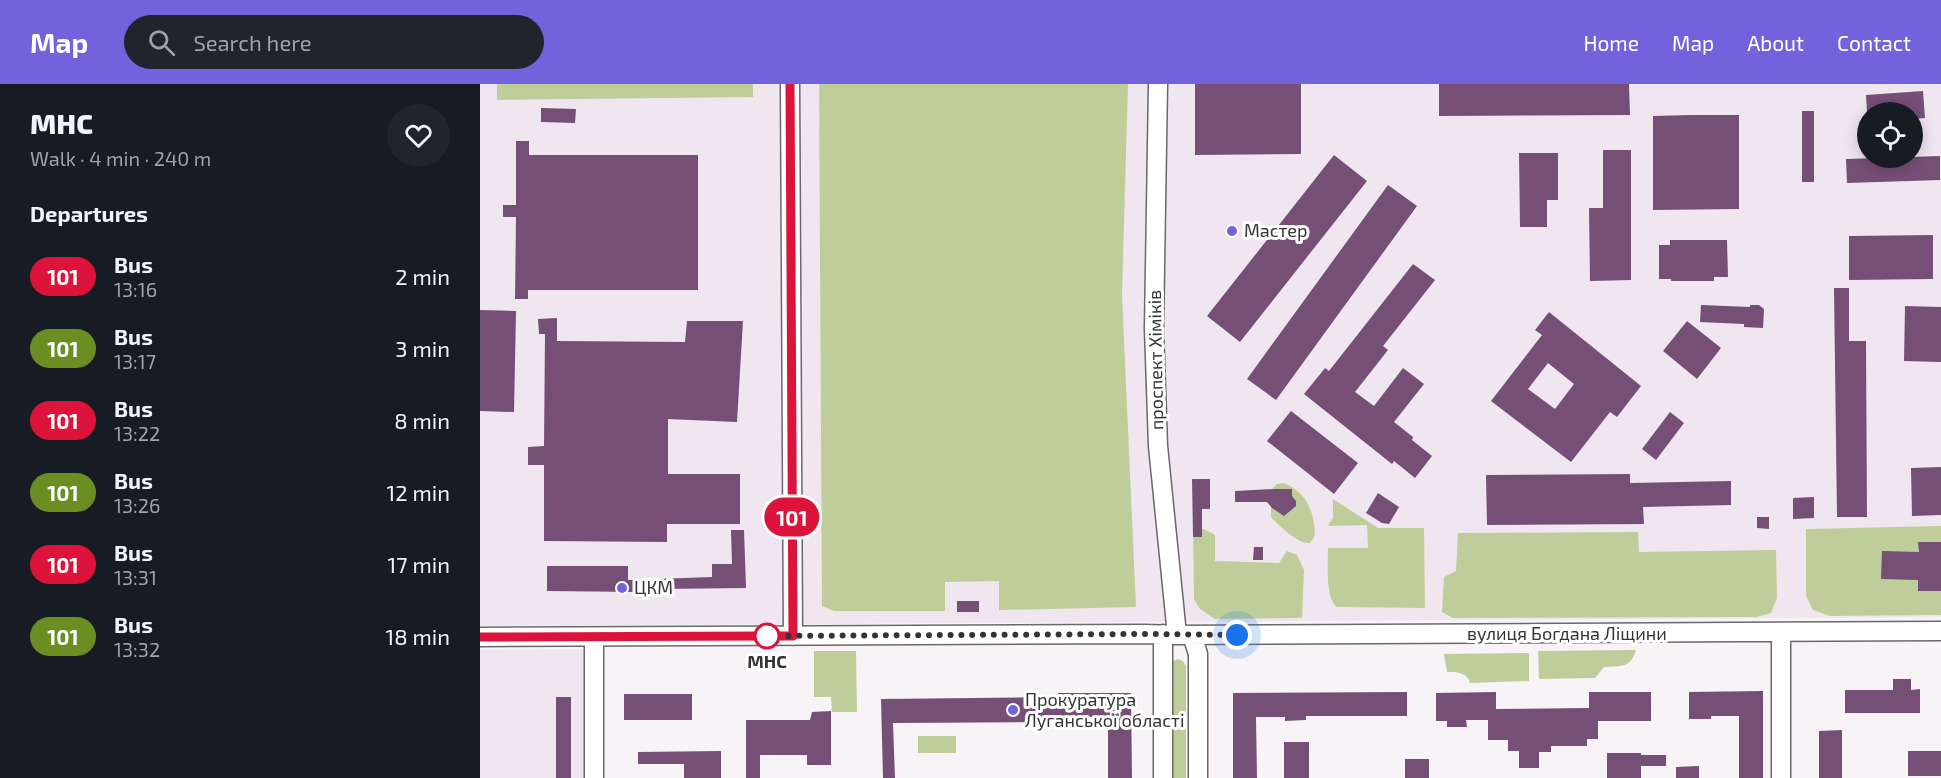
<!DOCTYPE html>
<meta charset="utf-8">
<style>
:root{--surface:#171b24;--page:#20242c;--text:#f1f3f6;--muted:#9ea1a6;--accent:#7262dc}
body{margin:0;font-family:"Exo 2",sans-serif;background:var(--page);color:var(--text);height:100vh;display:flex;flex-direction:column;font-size:22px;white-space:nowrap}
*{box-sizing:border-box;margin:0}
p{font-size:20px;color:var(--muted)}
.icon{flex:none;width:33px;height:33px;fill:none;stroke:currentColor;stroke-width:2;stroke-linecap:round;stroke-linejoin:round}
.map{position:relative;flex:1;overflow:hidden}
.details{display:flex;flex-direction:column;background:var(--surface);width:480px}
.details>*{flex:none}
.badge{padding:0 12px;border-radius:20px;font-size:21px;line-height:39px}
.controls{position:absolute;left:1377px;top:18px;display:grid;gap:12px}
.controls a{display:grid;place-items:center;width:66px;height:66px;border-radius:50%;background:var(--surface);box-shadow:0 3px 15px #0003;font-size:30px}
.you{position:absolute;width:30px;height:30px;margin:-15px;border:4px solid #fff;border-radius:50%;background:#1a73e8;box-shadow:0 0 0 9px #1a73e833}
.map>.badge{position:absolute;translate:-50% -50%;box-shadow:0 0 0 3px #fff}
h2{padding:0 30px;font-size:22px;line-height:54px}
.round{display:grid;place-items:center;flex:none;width:63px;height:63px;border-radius:32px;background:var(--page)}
.head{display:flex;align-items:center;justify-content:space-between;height:102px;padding:0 30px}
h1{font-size:28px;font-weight:800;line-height:45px}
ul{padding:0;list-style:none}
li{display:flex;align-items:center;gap:18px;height:72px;padding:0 30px}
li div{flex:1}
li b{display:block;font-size:22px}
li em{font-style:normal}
li .badge{min-width:66px;font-weight:700;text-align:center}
header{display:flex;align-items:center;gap:36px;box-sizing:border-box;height:84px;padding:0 30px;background:var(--accent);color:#fff}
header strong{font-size:28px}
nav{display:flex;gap:33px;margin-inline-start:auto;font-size:21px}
.search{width:420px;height:54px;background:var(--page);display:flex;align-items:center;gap:15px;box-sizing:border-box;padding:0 21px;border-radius:33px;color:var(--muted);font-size:22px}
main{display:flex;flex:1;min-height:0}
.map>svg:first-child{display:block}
.built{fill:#f0e6f0;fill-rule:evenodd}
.green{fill:#bfcd9b}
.building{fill:#764f77;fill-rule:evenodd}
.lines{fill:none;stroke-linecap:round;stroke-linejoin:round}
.secondary-casing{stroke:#6b686b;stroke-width:21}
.secondary{stroke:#fff;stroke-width:18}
.line-casing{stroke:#fff;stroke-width:14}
.line{stroke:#dc143c;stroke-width:9}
.walk{stroke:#353435;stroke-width:6;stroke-dasharray:0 10.8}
.poi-dot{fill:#7262dc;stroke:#fff;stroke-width:2}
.stop-dot{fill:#fff;stroke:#dc143c;stroke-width:3}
.labels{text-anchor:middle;stroke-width:6;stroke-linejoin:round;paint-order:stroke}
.poi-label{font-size:18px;fill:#353435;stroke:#fff;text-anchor:start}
.street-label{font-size:18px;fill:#353435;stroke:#fff}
.stop-label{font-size:18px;font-weight:bold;fill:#353435;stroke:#fff}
</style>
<header>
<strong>Map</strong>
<div class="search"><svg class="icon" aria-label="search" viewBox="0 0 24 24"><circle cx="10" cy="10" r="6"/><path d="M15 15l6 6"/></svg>Search here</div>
<nav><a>Home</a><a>Map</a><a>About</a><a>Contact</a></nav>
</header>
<main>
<section class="details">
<div class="head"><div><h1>МНС</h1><p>Walk · 4 min · 240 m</p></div><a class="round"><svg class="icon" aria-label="heart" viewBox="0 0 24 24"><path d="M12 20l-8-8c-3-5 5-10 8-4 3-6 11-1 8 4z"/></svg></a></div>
<h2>Departures</h2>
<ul>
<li><span class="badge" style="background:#dc143c;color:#fff">101</span><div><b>Bus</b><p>13:16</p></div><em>2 min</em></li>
<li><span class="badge" style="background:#6b8e23;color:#fff">101</span><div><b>Bus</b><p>13:17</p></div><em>3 min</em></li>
<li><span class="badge" style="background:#dc143c;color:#fff">101</span><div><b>Bus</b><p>13:22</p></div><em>8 min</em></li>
<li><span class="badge" style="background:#6b8e23;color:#fff">101</span><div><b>Bus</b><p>13:26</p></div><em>12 min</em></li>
<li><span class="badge" style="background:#dc143c;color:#fff">101</span><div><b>Bus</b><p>13:31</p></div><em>17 min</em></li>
<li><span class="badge" style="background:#6b8e23;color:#fff">101</span><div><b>Bus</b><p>13:32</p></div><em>18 min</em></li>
</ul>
</section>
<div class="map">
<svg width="1461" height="694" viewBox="0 0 1461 694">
<rect width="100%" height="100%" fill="#f7f3f7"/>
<path class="built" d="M 0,0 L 1461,0 L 1461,533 L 0,542 ZM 1388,28 L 1432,28 L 1432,74 L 1388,74 Z
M 107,565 L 108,694 L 0,694 L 0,566 Z"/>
<path class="green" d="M 17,0 L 273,0 L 273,13 L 17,16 Z
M 339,0 L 648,0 L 642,211 L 656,523 L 519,526 L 519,497 L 465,498 L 465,527 L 354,527 L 342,522 Z
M 803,399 C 822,405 832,422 834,441 C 835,448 836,453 830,459 C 818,460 799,442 791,433 L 791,406 L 797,400 Z
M 853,415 L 898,444 L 944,444 L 945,524 L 857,523 C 845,514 848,479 848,464 L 888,464 L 887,441 L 850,442 L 848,441 L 853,434 Z
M 1461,442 L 1461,531 L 1350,532 L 1333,526 L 1326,512 L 1326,445 Z
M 713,444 L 724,445 L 735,451 L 735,477 L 799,479 L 807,467 L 817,471 L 824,486 L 822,534 L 735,535 L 720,525 L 714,515 Z
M 1158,448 L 1159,468 L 1296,466 L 1297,514 L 1291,529 L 1277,533 L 973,534 L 962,528 L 964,493 L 976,487 L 978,449 Z
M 1156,566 C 1151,584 1141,582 1124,583 L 1115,594 L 1059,595 L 1058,567 Z
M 334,567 L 376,567 L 377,628 L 352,628 L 351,613 L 334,613 Z
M 1049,569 L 1049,597 L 990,599 C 987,588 977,588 967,588 L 964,570 Z
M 698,575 L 703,577 L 706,582 L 706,694 L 691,694 L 691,582 L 693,577 Z
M 438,652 L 476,652 L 476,669 L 438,669 Z"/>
<path class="building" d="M 715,0 L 821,0 L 821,70 L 715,71 Z
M 959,0 L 1149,0 L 1150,31 L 959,32 Z
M 1443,7 L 1445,34 L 1432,35 L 1432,28 L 1387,28 L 1386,11 Z
M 61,24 L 96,25 L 95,39 L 61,38 Z
M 1322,27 L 1334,27 L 1334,98 L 1322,98 Z
M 1211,31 L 1259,31 L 1259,125 L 1173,126 L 1173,32 Z
M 36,57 L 49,57 L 49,71 L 218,71 L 218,206 L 48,206 L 48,215 L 35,215 L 36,133 L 23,133 L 23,121 L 36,121 Z
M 1123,66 L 1151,66 L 1151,196 L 1110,197 L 1109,124 L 1123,124 Z
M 1039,69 L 1078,69 L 1078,116 L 1067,116 L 1067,143 L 1040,143 Z
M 854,71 L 887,97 L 760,258 L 727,232 Z
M 1460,72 L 1460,96 L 1367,99 L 1366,75 Z
M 908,101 L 937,122 L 796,316 L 767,295 Z
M 1453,151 L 1453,195 L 1369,196 L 1369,152 Z
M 1190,156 L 1247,156 L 1248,193 L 1234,193 L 1234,197 L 1191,197 L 1191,195 L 1179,195 L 1179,161 L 1190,161 Z
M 933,180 L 955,196 L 903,262 L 908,266 L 875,308 L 894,322 L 923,284 L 944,300 L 914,338 L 933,353 L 932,356 L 952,372 L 935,394 L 914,377 L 912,380 L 824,310 L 845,284 L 849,287 Z
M 1354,204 L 1369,204 L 1369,257 L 1386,257 L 1387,433 L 1357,433 Z
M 1221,221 L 1270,223 L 1270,221 L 1279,221 L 1284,225 L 1283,244 L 1264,243 L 1264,240 L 1220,238 Z
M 1425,222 L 1461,223 L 1461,278 L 1424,277 Z
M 0,226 L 36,227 L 34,328 L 0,327 Z
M 1069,228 L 1161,302 L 1137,333 L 1130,328 L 1091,378 L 1011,317 L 1062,251 L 1055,246 ZM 1068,279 L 1094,300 L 1075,325 L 1048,305 Z
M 77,234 L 77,257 L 205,258 L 207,237 L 263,237 L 257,338 L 188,335 L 188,390 L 260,390 L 260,440 L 187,440 L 187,458 L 64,457 L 64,381 L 48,381 L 48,363 L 64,362 L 65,250 L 59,250 L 58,235 Z
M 1207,237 L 1241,264 L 1217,295 L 1183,267 Z
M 811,327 L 878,379 L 854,410 L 787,357 Z
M 1190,328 L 1204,339 L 1176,376 L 1162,365 Z
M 1461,383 L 1461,431 L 1432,432 L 1431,384 Z
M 1150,390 L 1150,399 L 1251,397 L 1251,421 L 1163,423 L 1164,440 L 1007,441 L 1006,391 Z
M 712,395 L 730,395 L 730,425 L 722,425 L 722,453 L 713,453 Z
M 794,405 L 812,405 L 812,412 L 816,417 L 816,422 L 804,432 L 792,424 L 787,418 L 755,418 L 755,407 Z
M 898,409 L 919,423 L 909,440 L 902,439 L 886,429 Z
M 1334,413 L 1334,434 L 1313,435 L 1313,414 Z
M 1277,433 L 1289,433 L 1289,445 L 1277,444 Z
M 251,446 L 264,446 L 266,504 L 181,505 L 181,507 L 157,508 L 67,507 L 67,482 L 148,482 L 148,496 L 232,493 L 232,480 L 252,480 Z
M 1438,458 L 1461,458 L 1461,507 L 1438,507 L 1438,496 L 1401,495 L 1402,467 L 1439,468 Z
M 774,463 L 783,463 L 783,476 L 773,476 Z
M 477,517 L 499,517 L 499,528 L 477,528 Z
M 1413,595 L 1431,595 L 1431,606 L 1440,605 L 1440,629 L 1365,629 L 1365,606 L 1413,606 Z
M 1283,607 L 1283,694 L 1259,694 L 1259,632 L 1231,632 L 1231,635 L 1209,635 L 1209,608 Z
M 927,608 L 927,632 L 826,632 L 826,636 L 805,637 L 805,633 L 776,633 L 777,694 L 753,694 L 753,609 Z
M 1016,608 L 1016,625 L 1109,624 L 1109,608 L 1171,608 L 1171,637 L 1118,637 L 1118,655 L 1107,655 L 1107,662 L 1071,662 L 1071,668 L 1059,668 L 1059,684 L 1039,684 L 1039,667 L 1028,667 L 1028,656 L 1008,656 L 1008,636 L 986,636 L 987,643 L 967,643 L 967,637 L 956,637 L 956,609 Z
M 578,609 L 651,609 L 652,694 L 628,694 L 628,633 L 600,633 L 600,637 L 563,638 L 413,639 L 415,694 L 403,694 L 401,615 L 578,613 Z
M 144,610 L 212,610 L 212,636 L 144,636 Z
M 76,613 L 91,613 L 91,694 L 76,694 Z
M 351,627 L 351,681 L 327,681 L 327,671 L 280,671 L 280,694 L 266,694 L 266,636 L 330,636 L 332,628 Z
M 1362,646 L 1362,694 L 1339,694 L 1339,647 Z
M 804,658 L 829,658 L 829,694 L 804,694 Z
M 241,667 L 241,694 L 204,694 L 204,680 L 158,680 L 158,668 Z
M 1428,667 L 1461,667 L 1461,692 L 1428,692 Z
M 1127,669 L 1161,669 L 1161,671 L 1186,671 L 1186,682 L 1161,682 L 1161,694 L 1127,694 Z
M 925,675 L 949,675 L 949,694 L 925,694 Z
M 1219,682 L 1219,694 L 1196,694 L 1196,683 Z"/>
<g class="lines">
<defs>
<path id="secondary" d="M 310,0 L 313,552
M 678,0 L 674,245 L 678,362 L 697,551
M 1301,548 L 1301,694
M 683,550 L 683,694
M 712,551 L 718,570 L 718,694
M 0,553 L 665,550 L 697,551 L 1461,547
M 114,553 L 114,694"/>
</defs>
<use href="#secondary" class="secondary-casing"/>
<use href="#secondary" class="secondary"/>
</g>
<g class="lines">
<defs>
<path id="line" d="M 0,553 L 313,552 L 310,0"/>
</defs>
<use href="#line" class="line-casing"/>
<use href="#line" class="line"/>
<path class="walk" d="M 287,552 L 665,550 L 757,551"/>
</g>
<g class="poi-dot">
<circle cx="752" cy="147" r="6"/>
<circle cx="142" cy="504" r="6"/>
<circle cx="533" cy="626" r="6"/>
</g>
<circle class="stop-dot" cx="287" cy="552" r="12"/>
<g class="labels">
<g class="poi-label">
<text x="764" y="153">Мастер</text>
<text x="154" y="510">ЦКМ</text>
<text x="545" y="622">Прокуратура<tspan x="545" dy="21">Луганської області</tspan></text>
</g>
<g class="street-label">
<text transform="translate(676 276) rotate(-91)" y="6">проспект Хіміків</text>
<text x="1087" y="556">вулиця Богдана Ліщини</text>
</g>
<g class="stop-label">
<text x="287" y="584">МНС</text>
</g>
</g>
</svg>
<div class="controls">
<a><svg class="icon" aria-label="locate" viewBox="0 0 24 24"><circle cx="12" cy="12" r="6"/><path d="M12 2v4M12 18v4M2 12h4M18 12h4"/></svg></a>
</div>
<div class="you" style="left:757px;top:551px"></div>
<b class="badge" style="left:312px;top:433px;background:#dc143c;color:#fff">101</b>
</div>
</main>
